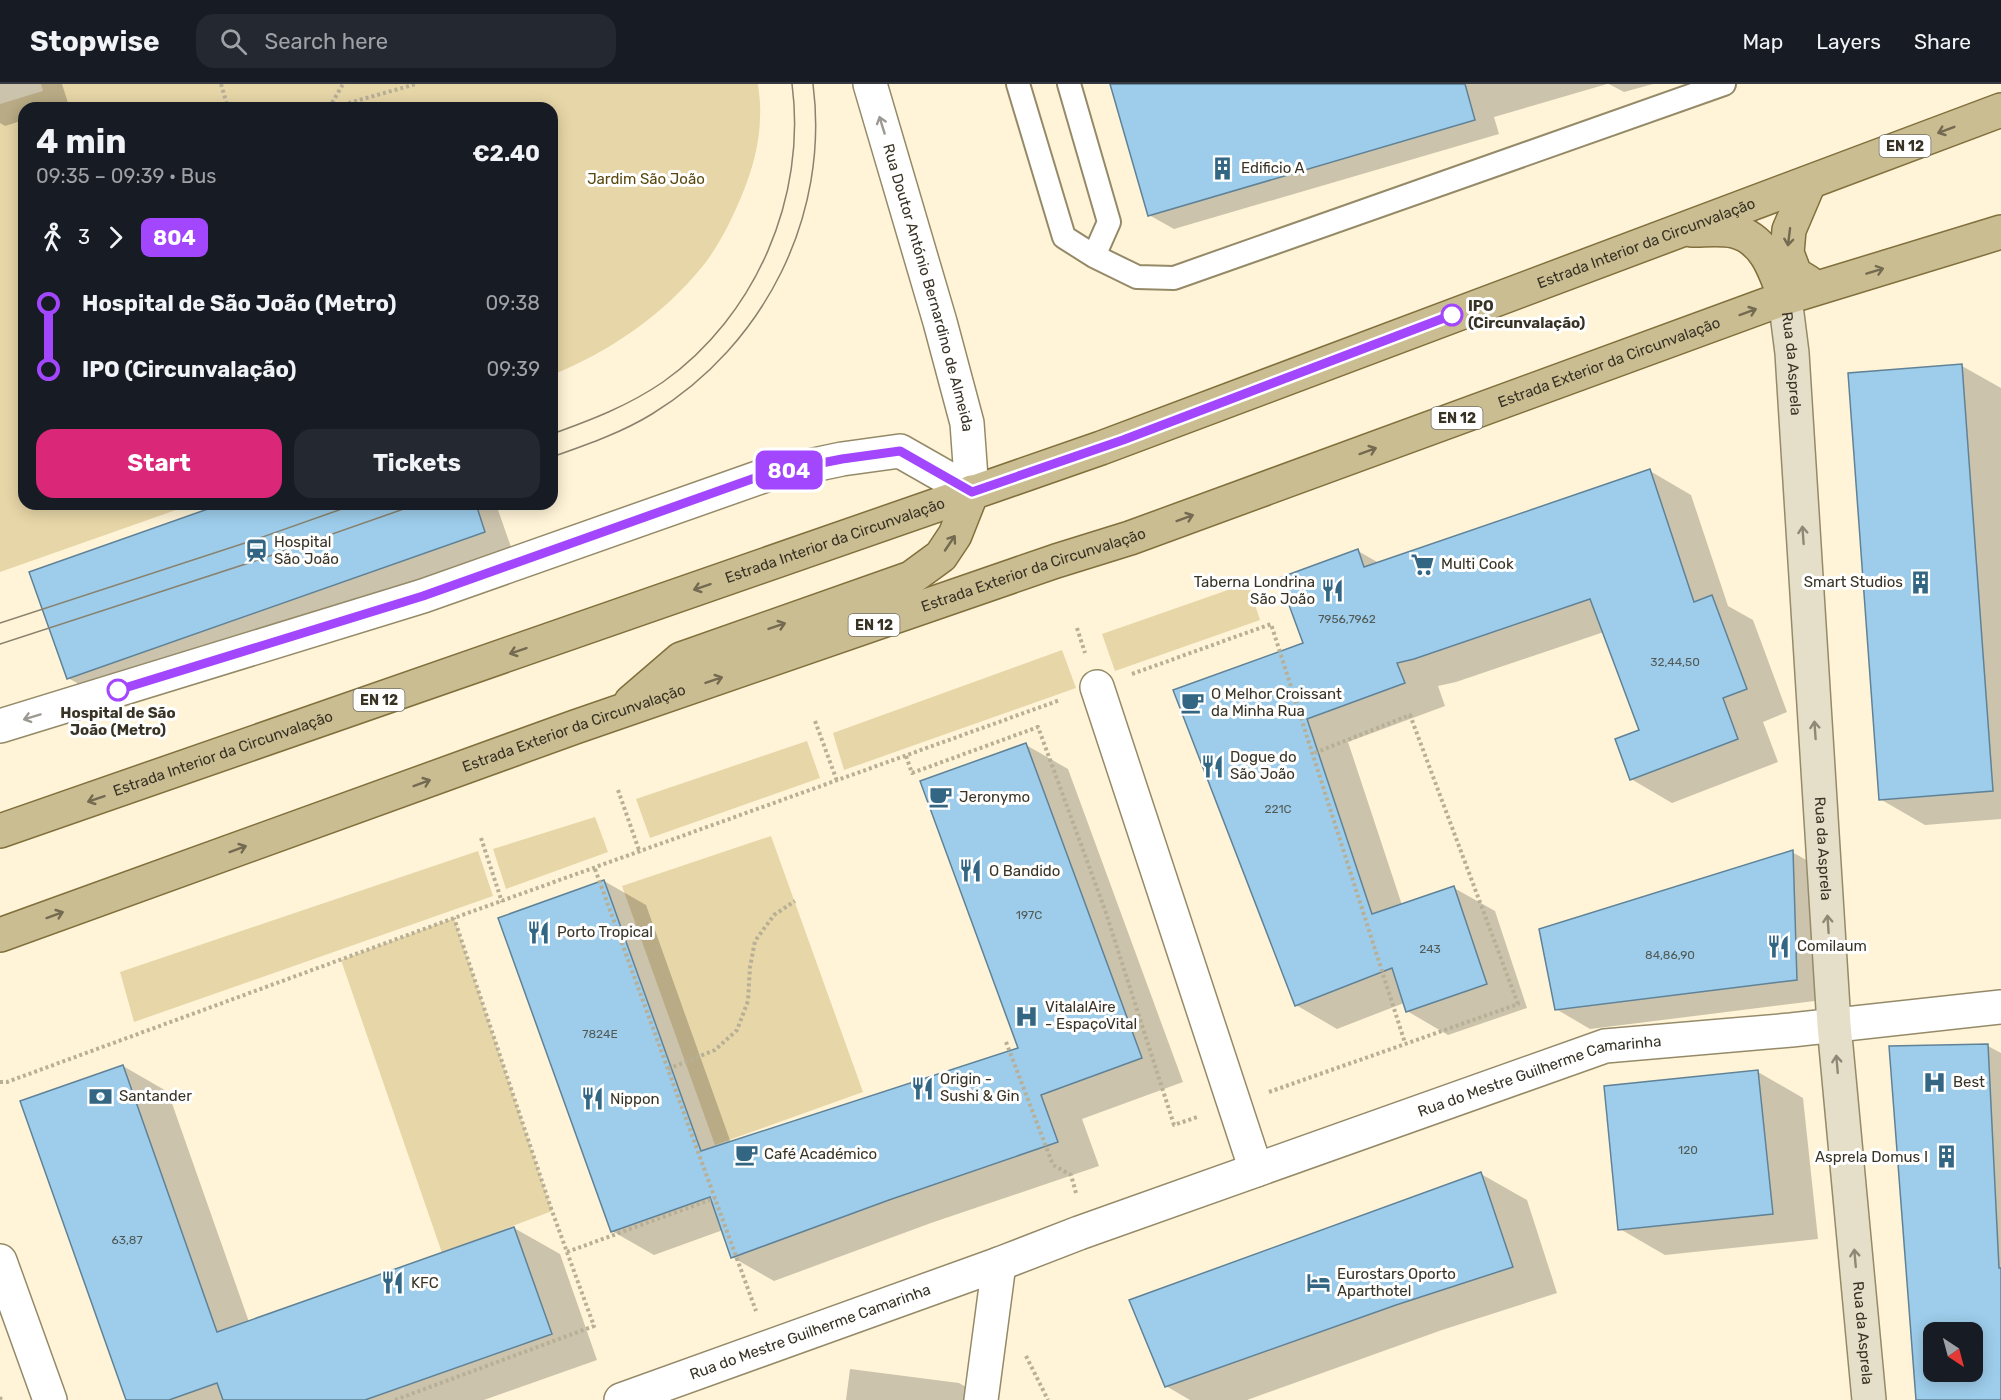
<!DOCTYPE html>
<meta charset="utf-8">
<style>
:root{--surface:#171b24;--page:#242831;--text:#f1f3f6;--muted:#9ea1a6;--line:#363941;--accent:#db2777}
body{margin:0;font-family:Rubik,sans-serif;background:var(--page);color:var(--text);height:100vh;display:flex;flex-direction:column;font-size:22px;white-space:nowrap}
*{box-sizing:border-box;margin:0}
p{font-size:20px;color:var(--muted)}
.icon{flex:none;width:33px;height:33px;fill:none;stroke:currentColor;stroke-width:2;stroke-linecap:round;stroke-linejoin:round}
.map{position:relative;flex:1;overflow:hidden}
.side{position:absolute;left:18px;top:18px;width:540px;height:408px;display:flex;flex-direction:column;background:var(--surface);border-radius:18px;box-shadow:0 3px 15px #0003}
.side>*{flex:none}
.badge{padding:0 12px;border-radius:9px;font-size:21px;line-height:39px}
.needle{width:39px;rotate:144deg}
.buttons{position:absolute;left:1923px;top:1238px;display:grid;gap:12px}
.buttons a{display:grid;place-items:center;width:60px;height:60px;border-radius:12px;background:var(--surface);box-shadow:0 3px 15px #0003;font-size:30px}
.map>.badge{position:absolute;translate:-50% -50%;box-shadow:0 0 0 3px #fff}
.legs{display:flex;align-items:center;gap:9px;height:66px;padding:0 18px;font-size:20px}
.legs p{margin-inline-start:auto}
.summary{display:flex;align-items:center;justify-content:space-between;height:102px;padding:0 18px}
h1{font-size:33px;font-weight:700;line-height:45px}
.button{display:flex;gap:12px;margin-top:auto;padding:12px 18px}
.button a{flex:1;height:69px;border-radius:18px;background:var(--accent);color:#fff;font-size:24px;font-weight:700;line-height:69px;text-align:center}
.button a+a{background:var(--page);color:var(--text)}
ul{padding:0 18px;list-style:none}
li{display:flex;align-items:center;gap:21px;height:66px;font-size:22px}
li i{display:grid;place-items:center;width:9px;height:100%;margin:0 8px;background:currentColor}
li i::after{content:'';width:15px;height:15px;margin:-8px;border:4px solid;border-radius:50%;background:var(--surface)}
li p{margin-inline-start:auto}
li:first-child i{background:linear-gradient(#0000 50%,currentColor 0)}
li:last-child i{background:linear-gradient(currentColor 50%,#0000 0)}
header{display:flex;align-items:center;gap:36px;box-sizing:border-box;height:84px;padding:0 30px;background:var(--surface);border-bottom:2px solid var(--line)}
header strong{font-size:28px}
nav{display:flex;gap:33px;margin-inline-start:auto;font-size:21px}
.search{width:420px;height:54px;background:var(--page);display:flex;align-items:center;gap:15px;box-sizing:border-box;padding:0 21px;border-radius:18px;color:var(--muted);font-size:22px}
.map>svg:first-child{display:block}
.green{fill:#e7d6a7}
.shadow{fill:#0003;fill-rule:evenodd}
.building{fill:#9dcdeb;stroke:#608297;stroke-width:1.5;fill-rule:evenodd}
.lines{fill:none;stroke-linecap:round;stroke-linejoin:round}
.lane-casing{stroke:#958a68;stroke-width:26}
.street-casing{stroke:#958a68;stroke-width:36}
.secondary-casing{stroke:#958a68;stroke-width:36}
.primary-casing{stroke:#81703c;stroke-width:36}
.path{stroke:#b8af97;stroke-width:4;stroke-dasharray:3 3;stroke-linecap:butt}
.lane{stroke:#fff;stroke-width:22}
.street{stroke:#fff;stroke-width:33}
.secondary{stroke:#e5dec8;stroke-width:33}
.primary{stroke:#cbbd92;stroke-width:33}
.tram{stroke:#89826e;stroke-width:1.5}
.oneway{stroke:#9c9992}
.oneway2{stroke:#736a51}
.oneway3{stroke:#8e8876}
.line-1-casing{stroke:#fff;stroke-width:14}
.line-1{stroke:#a347ff;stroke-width:9}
.stop-1-dot{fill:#fff;stroke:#a347ff;stroke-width:3}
.labels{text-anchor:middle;stroke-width:6;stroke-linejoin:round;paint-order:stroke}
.number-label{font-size:12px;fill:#515a56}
.shield{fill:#fff;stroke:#747066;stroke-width:1.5}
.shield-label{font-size:14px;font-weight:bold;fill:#383325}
.poi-label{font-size:15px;fill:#383325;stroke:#fff;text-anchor:start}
.park-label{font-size:15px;fill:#59480d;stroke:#fff}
.street-label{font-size:15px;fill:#383325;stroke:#fff}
.stop-label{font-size:15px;font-weight:bold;fill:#383325;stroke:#fff;text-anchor:start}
</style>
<header>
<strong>Stopwise</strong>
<div class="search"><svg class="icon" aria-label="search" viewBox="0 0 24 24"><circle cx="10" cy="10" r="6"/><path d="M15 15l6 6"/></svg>Search here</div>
<nav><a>Map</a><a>Layers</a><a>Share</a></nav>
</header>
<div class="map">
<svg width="2001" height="1316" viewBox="0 0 2001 1316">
<rect width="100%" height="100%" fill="#fff4d7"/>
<path class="green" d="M 41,0 L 758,0 C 759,10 761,21 760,32 C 760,59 752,87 742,111 C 732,135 719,162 702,183 C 663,231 609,268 552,291 L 552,24 L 24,24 L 24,420 L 193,420 L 0,488 L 0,20 L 43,7 Z
M 1248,499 L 1260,536 L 1115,587 L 1102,550 Z
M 1062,566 L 1076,604 L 844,686 L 833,649 Z
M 807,657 L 820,694 L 650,754 L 636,715 Z
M 595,733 L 608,768 L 506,805 L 493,765 Z
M 771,752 L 863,1008 L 715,1061 L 622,802 Z
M 478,767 L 493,812 L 134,938 L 120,888 Z
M 454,834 L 552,1127 L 442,1169 L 341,876 Z"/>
<path class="shadow" d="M 0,0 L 62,0 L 69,22 L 62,24 L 24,24 L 24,36 L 5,42 L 0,39 Z
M 1111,0 L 1607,0 L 1494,33 L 1499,50 L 1174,145 L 1149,131 Z
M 1609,0 L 1653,0 L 1624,8 Z
M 1962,282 L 2001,304 L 2001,735 L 1925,741 L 1880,715 Z
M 1650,387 L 1691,411 L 1728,522 L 1753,536 L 1787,628 L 1763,638 L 1778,678 L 1672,719 L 1631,695 L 1641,647 L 1604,548 L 1456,598 L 1438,602 L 1445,622 L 1348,658 L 1402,821 L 1454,804 L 1495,827 L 1527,924 L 1448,951 L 1407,927 L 1404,919 L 1337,945 L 1296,921 L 1304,560 L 1358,467 L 1379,479 Z
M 226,420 L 496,420 L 511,463 L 95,609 L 68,594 Z
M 1026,661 L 1068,685 L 1183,998 L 1082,1035 L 1099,1082 L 931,1139 L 774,1197 L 732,1173 L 723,1146 L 654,1171 L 612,1147 L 604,797 L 646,821 L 731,1059 L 1020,965 Z
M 1792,768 L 1826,787 L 1831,915 L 1590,945 L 1556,925 Z
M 1988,962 L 2001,969 L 2001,1316 L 1917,1316 ZM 1934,1248 L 1972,1248 L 1972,1287 L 1934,1287 Z
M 123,982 L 168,1008 L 249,1238 L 514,1144 L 560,1170 L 597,1276 L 484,1316 L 127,1316 Z
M 1758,988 L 1803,1014 L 1818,1155 L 1665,1171 L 1620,1145 Z
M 1481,1090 L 1527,1116 L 1557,1209 L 1442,1246 L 1247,1316 L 1190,1316 L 1166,1302 Z
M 850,1285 L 959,1299 L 989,1316 L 846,1316 Z"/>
<path class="building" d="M 1110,0 L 1465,0 L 1475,36 L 1148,132 Z
M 1962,280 L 1993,707 L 1879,716 L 1848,289 Z
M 1650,385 L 1694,518 L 1712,511 L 1747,605 L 1723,614 L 1738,655 L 1630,696 L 1615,655 L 1639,646 L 1590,515 L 1414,575 L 1397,579 L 1405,599 L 1307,635 L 1372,830 L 1454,802 L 1487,900 L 1406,928 L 1392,884 L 1295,922 L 1173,606 L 1303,559 L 1279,494 L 1358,465 L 1364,483 Z
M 222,420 L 476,420 L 485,448 L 67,595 L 29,488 Z
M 1026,659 L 1142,974 L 1041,1011 L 1058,1058 L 889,1116 L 731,1174 L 710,1113 L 611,1148 L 498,834 L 604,796 L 701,1067 L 1018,964 L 920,697 Z
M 1793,766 L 1797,896 L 1555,926 L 1539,845 Z
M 1988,960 L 1999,1184 L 2001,1184 L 2001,1316 L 1916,1316 L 1889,962 ZM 1934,1248 L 1972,1248 L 1972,1287 L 1934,1287 Z
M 123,981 L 217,1248 L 514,1143 L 552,1250 L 365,1316 L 223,1316 L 217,1299 L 169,1316 L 126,1316 L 20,1017 Z
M 1758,986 L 1773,1130 L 1618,1146 L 1604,1002 Z
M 1481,1088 L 1513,1183 L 1396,1221 L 1165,1303 L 1129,1216 Z"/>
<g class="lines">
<defs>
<path id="lane" d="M 1018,0 L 1064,153 L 1094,172 L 1137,193 L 1174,194 L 1724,0
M 1069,0 L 1109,138 L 1094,172"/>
<g id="street">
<path id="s1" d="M 870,0 L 940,238 L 967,339 L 972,408"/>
<path d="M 1097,603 L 1256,1086"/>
<path d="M 0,642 L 423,512 L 766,391 L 842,375 L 900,367 L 972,408"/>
<path d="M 0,1177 L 50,1316"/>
<path id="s2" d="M 621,1316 L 999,1180 L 1079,1149 L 1605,962 L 1791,946 L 2001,923"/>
<path d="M 981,1316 L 999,1180"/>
</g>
<g id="secondary">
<path id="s3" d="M 1785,214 L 1792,269 L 1834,941 L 1869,1316"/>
</g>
<g id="primary">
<path d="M 1692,146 C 1705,146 1721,144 1734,147 C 1766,155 1775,187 1785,214"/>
<path d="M 1808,198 L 1795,190 L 1787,169 L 1789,146 L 1809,99"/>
<path d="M 631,618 L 681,575 L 911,494 L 941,472 L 955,451 L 972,408"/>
<path id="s4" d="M 0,747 L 1101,364 L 2001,26"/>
<path id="s5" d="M 0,851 L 575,643 L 1056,477 L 1130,454 L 1785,214 L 2001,148"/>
</g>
</defs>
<use href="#lane" class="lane-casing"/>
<use href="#street" class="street-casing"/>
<use href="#secondary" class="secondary-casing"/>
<use href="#primary" class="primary-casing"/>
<path class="path" d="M 221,0 L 228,24
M 329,24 L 343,0
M 331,24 L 416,0
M 1077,544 L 1085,569
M 1132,590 L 1271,540 L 1405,959
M 815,637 L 837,697
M 906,672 L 912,689 L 1038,643 L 1105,826 L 1174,1041 L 1197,1033
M 618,706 L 640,769
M 481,754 L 502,818
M 595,785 L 756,1227
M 1006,958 L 1053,1081 L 1071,1091 L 1076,1109
M 668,985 L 715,966 L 737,946 L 748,917 L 750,883 L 755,857 L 774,831 L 795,817
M 0,998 L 7,998 L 454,834 L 1060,616
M 1269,1008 L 1518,920 L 1410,631 L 1312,670
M 567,1168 L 715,1114
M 1026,1272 L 1048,1316
M 0,1313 L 1,1316
M 395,1316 L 594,1242 L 552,1127 L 454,834"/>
<use href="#lane" class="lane"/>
<use href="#street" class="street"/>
<use href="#secondary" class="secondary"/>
<use href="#primary" class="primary"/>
<path class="tram" d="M 552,350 C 591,336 628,322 663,298 C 756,232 807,113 792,0
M 552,373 C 586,361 621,349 652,330 C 765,261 830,131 813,0
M 0,539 L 251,457 L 356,420
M 0,560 L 258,476 L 418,420"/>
</g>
<defs><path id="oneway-shaft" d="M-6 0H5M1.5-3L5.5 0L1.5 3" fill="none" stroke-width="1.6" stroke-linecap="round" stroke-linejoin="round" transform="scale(1.5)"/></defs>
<g class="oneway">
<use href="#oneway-shaft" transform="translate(882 41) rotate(-107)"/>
<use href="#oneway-shaft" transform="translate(32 633) rotate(163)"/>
</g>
<g class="oneway2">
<use href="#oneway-shaft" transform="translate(1946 46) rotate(159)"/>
<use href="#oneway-shaft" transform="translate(1789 153) rotate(97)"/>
<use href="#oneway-shaft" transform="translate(1875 187) rotate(-17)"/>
<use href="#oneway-shaft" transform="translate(1748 228) rotate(-20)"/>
<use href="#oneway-shaft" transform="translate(1368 367) rotate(-20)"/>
<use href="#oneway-shaft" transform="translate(1185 434) rotate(-20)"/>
<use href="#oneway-shaft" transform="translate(950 459) rotate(-56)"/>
<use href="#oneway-shaft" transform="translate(702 503) rotate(161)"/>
<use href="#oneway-shaft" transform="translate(777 542) rotate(-19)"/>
<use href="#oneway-shaft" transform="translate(518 567) rotate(161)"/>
<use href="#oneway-shaft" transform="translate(714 596) rotate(-19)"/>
<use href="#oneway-shaft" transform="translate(422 699) rotate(-20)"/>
<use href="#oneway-shaft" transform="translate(96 715) rotate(161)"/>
<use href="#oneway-shaft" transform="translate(238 765) rotate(-20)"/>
<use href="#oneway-shaft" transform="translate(55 831) rotate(-20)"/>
</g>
<g class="oneway3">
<use href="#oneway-shaft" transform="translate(1803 451) rotate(-94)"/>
<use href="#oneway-shaft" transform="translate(1815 646) rotate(-94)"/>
<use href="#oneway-shaft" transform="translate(1828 840) rotate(-94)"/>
<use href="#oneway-shaft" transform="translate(1837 980) rotate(-95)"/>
<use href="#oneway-shaft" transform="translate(1855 1174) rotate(-95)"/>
</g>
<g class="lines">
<defs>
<path id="line-1" d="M 118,606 L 423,512 L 766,390 L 842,375 L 900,367 L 972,408 L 1123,356 L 1452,231"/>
</defs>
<use href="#line-1" class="line-1-casing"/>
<use href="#line-1" class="line-1"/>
</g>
<defs>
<symbol id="building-bare" viewBox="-9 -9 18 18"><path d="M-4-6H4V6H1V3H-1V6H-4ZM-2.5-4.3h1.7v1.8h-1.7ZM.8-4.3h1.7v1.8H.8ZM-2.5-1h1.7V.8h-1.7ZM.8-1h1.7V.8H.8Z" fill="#336683" stroke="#fff" stroke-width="2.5" paint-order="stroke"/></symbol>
<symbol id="station-bare" viewBox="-9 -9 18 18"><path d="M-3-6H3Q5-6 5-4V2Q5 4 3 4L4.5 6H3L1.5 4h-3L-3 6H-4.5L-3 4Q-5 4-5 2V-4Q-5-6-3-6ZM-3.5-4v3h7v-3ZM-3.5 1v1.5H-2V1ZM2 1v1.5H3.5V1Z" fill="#336683" stroke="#fff" stroke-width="2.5" paint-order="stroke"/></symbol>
<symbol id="supermarket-bare" viewBox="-9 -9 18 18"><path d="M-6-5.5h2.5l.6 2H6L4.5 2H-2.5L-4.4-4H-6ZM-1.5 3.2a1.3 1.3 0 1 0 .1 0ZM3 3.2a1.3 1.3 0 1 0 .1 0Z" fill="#336683" stroke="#fff" stroke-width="2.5" paint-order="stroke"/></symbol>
<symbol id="restaurant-bare" viewBox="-9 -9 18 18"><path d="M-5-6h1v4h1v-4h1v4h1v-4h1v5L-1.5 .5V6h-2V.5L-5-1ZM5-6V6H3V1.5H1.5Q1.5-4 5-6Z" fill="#336683" stroke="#fff" stroke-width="2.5" paint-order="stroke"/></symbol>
<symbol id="cafe-bare" viewBox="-9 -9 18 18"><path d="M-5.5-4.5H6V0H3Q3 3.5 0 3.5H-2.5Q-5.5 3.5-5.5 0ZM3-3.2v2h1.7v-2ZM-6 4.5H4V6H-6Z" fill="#336683" stroke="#fff" stroke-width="2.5" paint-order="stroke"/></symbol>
<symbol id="hospital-bare" viewBox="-9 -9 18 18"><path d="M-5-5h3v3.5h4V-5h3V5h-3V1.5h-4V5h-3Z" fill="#336683" stroke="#fff" stroke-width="2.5" paint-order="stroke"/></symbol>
<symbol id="bank-bare" viewBox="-9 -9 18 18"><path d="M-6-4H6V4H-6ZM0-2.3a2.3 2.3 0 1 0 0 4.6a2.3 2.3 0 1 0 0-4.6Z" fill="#336683" stroke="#fff" stroke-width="2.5" paint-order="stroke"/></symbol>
<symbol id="hotel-bare" viewBox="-9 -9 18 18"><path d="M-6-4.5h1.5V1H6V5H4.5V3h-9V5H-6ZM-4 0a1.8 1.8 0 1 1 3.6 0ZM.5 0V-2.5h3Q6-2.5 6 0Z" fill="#336683" stroke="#fff" stroke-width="2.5" paint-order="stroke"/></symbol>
</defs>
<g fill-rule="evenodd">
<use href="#building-bare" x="1206" y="68" width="33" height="33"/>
<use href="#station-bare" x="240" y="450" width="33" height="33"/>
<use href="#supermarket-bare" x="1406" y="464" width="33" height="33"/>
<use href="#building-bare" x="1904" y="482" width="33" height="33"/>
<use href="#restaurant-bare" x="1316" y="490" width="33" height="33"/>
<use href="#cafe-bare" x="1176" y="602" width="33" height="33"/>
<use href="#restaurant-bare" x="1196" y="666" width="33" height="33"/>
<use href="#cafe-bare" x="924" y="696" width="33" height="33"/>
<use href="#restaurant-bare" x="954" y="770" width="33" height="33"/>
<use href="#restaurant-bare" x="522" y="832" width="33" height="33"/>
<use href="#restaurant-bare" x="1762" y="846" width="33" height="33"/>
<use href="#hospital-bare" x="1010" y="916" width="33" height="33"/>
<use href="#hospital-bare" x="1918" y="982" width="33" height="33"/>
<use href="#restaurant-bare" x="906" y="988" width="33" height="33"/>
<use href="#bank-bare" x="84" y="996" width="33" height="33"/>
<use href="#restaurant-bare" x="576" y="998" width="33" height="33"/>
<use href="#cafe-bare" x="730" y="1054" width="33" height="33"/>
<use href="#building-bare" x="1930" y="1056" width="33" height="33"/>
<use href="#restaurant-bare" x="376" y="1182" width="33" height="33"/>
<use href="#hotel-bare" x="1302" y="1182" width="33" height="33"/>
</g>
<g class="stop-1-dot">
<circle cx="1452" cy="231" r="10"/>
<circle cx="118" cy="606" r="10"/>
</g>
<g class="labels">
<g class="number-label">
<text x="1347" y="539">7956,7962</text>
<text x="1675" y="582">32,44,50</text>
<text x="1278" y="729">221C</text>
<text x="1029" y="835">197C</text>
<text x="1430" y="869">243</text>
<text x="1670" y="875">84,86,90</text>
<text x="600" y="954">7824E</text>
<text x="1688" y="1070">120</text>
<text x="127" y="1160">63,87</text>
</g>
<g class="shield">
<rect x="1879.5" y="51" width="51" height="22" rx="4.5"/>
<rect x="1431.5" y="323" width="51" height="22" rx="4.5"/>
<rect x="848.5" y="530" width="51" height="22" rx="4.5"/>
<rect x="353.5" y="605" width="51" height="22" rx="4.5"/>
</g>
<g class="shield-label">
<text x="1905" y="67">EN 12</text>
<text x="1457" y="339">EN 12</text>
<text x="874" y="546">EN 12</text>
<text x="379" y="621">EN 12</text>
</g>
<g class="poi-label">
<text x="1241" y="89">Edificio A</text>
<text x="274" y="463">Hospital<tspan x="274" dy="17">São João</tspan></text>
<text x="1441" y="485">Multi Cook</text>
<text x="1315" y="503" text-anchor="end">Taberna Londrina<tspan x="1315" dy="17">São João</tspan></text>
<text x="1903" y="503" text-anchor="end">Smart Studios</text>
<text x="1211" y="615">O Melhor Croissant<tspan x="1211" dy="17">da Minha Rua</tspan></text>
<text x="1230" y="678">Dogue do<tspan x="1230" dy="17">São João</tspan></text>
<text x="959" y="718">Jeronymo</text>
<text x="989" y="792">O Bandido</text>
<text x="557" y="853">Porto Tropical</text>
<text x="1797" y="867">Comilaum</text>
<text x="1045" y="928">VitalalAire<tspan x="1045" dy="17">- EspaçoVital</tspan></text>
<text x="940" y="1000">Origin -<tspan x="940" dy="17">Sushi &amp; Gin</tspan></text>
<text x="1953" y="1003">Best</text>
<text x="119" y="1017">Santander</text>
<text x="610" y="1020">Nippon</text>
<text x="764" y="1075">Café Académico</text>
<text x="1928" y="1078" text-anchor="end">Asprela Domus I</text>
<text x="1337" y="1195">Eurostars Oporto<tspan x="1337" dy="17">Aparthotel</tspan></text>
<text x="411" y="1204">KFC</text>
</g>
<g class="park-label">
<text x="646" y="100">Jardim São João</text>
</g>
<g class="street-label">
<text dy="5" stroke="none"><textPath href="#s4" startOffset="1748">Estrada Interior da Circunvalação</textPath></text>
<text dy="5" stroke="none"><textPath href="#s1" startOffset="212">Rua Doutor António Bernardino de Almeida</textPath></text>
<text dy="5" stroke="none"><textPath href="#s5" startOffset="1708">Estrada Exterior da Circunvalação</textPath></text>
<text dy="5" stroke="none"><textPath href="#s3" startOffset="66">Rua da Asprela</textPath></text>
<text dy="5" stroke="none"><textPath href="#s4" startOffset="884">Estrada Interior da Circunvalação</textPath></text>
<text dy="5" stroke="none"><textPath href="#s5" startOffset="1096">Estrada Exterior da Circunvalação</textPath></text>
<text dy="5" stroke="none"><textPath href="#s5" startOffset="610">Estrada Exterior da Circunvalação</textPath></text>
<text dy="5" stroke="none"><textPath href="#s4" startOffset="236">Estrada Interior da Circunvalação</textPath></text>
<text dy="5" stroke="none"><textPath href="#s3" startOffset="552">Rua da Asprela</textPath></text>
<text dy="5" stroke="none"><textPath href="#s2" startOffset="975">Rua do Mestre Guilherme Camarinha</textPath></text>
<text dy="5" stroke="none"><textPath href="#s2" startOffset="201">Rua do Mestre Guilherme Camarinha</textPath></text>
<text dy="5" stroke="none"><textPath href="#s3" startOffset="1038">Rua da Asprela</textPath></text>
</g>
<g class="stop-label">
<text x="1468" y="227">IPO<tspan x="1468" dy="17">(Circunvalação)</tspan></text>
<text x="118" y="634" text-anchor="middle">Hospital de São<tspan x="118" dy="17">João (Metro)</tspan></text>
</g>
</g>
</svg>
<div class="buttons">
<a><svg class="needle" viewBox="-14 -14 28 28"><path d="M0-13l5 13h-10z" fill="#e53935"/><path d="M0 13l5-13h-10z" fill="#9ea1a6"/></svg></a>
</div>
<b class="badge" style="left:789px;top:386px;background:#a347ff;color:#fff">804</b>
<section class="side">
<div class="summary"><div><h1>4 min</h1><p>09:35 – 09:39 · Bus</p></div><b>€2.40</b></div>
<div class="legs"><svg class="icon" aria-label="walk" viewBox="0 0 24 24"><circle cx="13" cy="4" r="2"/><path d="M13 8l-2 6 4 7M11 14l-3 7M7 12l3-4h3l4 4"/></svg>3<svg class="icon" aria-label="forward" viewBox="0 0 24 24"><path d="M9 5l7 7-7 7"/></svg><b class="badge" style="background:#a347ff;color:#fff">804</b></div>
<ul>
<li><i style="color:#a347ff"></i><b>Hospital de São João (Metro)</b><p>09:38</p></li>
<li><i style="color:#a347ff"></i><b>IPO (Circunvalação)</b><p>09:39</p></li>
</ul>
<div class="button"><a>Start</a><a>Tickets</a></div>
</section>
</div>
